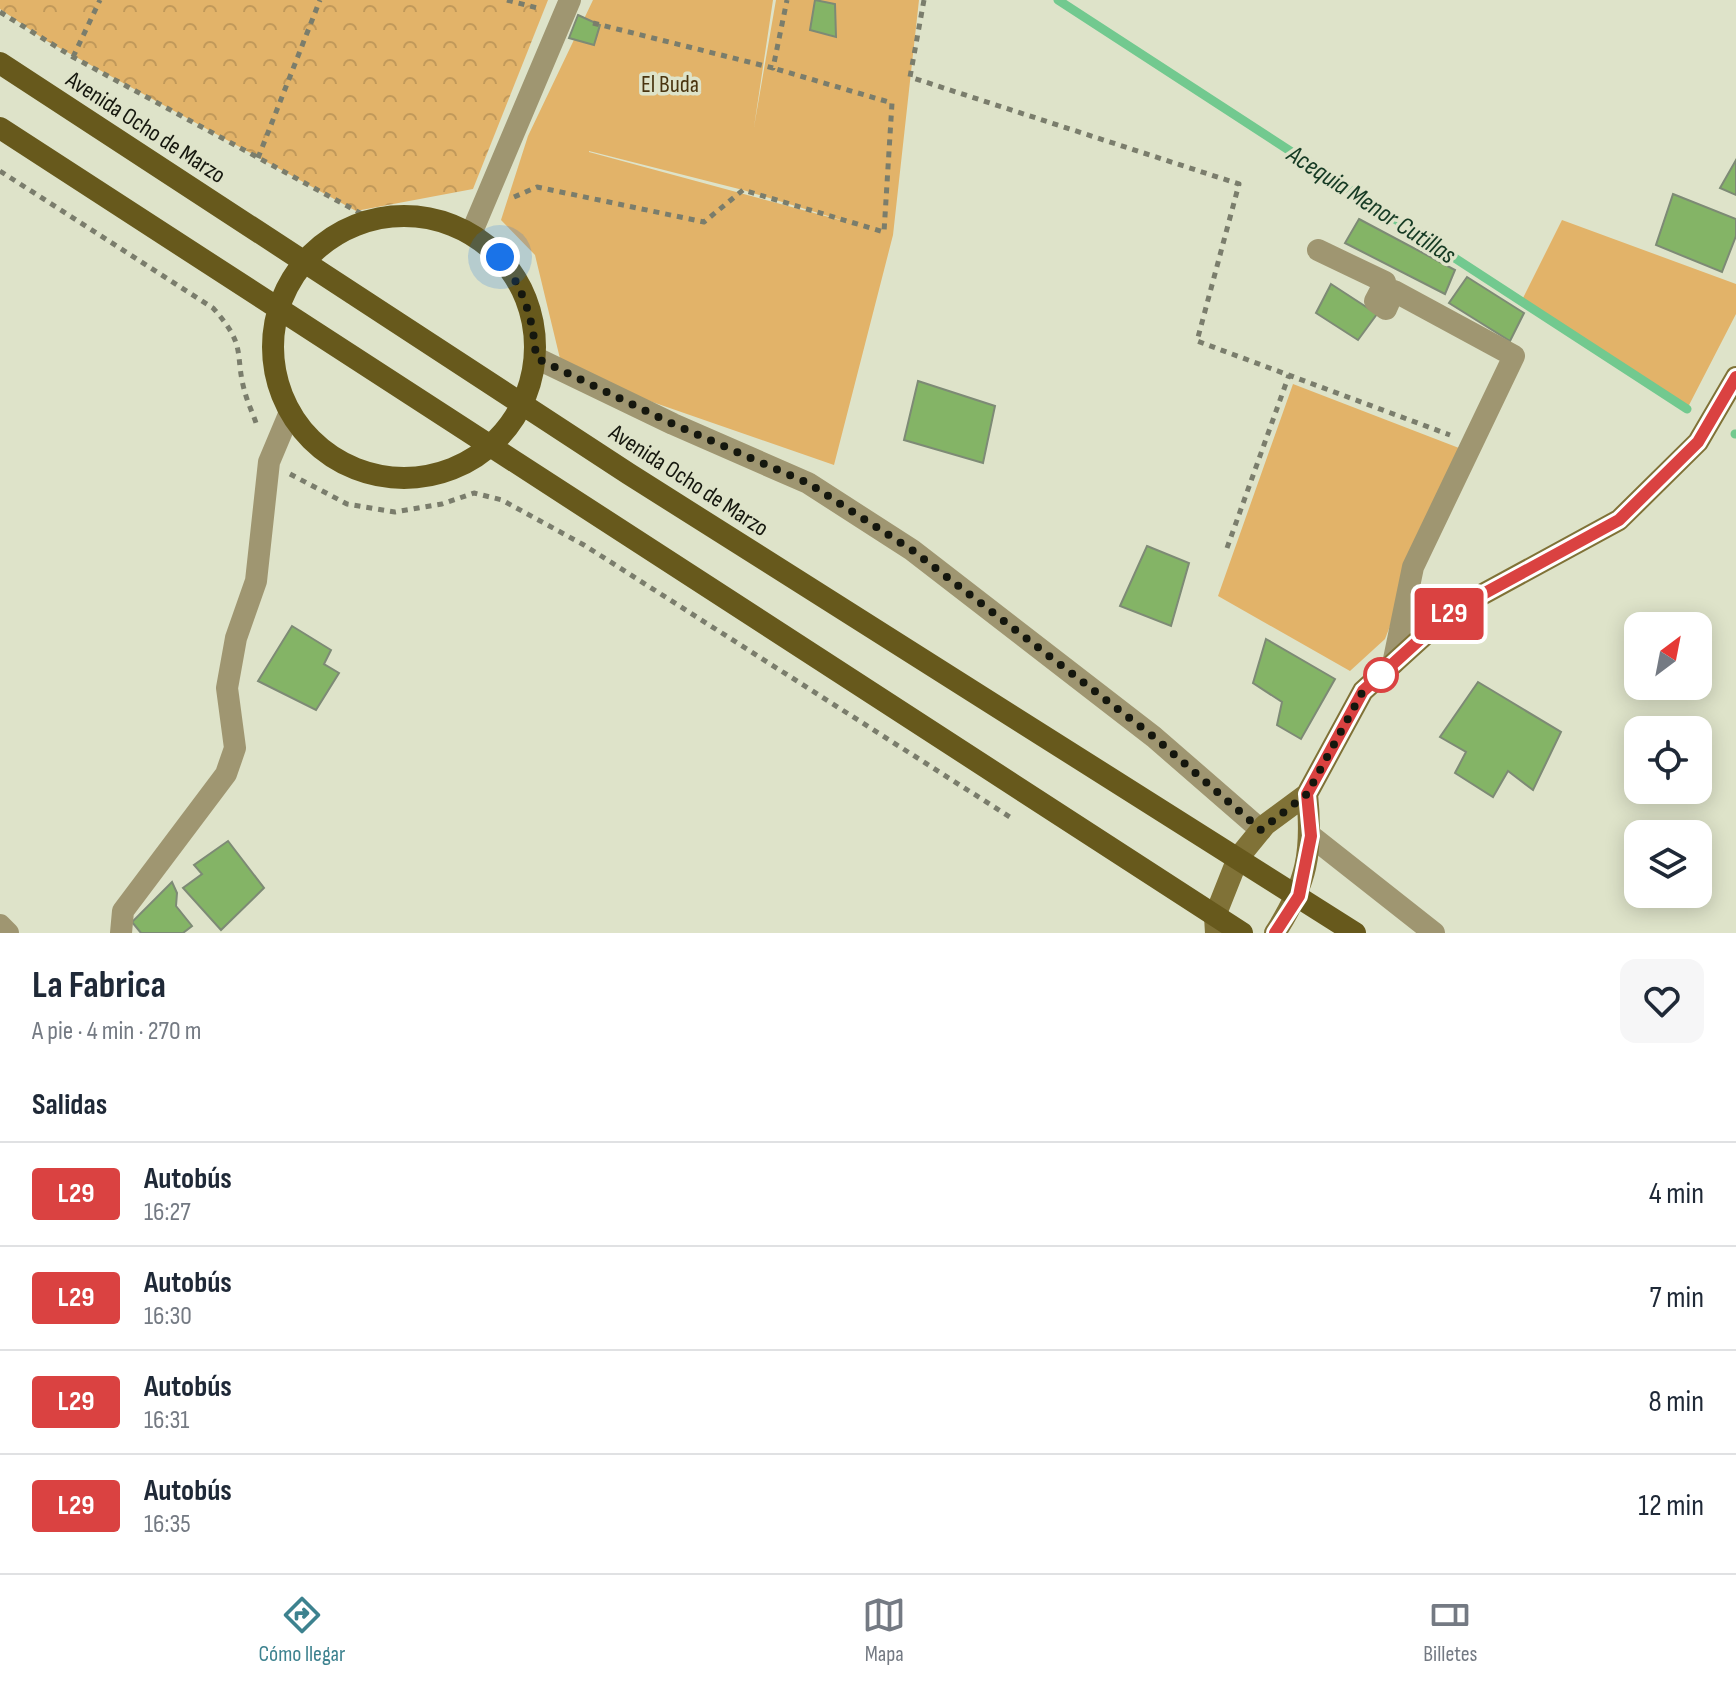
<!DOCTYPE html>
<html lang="es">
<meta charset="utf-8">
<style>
:root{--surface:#fff;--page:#f6f6f7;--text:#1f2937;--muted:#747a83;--line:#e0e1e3;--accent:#3d828f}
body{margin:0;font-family:"Sofia Sans Condensed",sans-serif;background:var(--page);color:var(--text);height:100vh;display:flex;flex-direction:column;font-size:30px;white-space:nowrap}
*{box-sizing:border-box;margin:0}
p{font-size:26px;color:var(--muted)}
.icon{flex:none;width:44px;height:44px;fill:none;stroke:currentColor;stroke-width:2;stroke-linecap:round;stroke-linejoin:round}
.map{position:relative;height:933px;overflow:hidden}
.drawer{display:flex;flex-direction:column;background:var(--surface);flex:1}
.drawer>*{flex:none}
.badge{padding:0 16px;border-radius:6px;font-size:28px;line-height:52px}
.needle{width:52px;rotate:32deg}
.buttons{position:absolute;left:1624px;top:612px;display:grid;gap:16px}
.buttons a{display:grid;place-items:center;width:88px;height:88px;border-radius:16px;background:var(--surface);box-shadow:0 4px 20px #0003;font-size:40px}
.you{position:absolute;width:40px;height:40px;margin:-20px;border:6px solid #fff;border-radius:50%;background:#1a73e8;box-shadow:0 0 0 12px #1a73e833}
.map>.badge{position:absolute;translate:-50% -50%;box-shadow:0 0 0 4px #fff}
h2{padding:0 32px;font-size:30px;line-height:72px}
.round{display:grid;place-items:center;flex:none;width:84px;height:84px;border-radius:16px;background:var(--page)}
.headline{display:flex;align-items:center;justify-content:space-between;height:136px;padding:0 32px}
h1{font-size:38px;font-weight:700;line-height:60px}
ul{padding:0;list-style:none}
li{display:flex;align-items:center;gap:24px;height:104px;padding:0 32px;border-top:2px solid var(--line)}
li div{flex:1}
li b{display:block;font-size:30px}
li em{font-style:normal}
li .badge{min-width:88px;font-weight:700;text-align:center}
.tabs{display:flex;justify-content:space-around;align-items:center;height:112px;border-top:2px solid var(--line);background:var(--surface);font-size:22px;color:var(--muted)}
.tabs a{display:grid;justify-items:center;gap:4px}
.tabs .on{color:var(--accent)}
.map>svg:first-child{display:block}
.green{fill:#e2b369;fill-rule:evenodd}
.forest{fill:url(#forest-crowns)}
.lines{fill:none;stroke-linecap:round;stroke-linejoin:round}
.stream{stroke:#72c98f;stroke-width:9}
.building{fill:#84b466;stroke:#7d8a75;stroke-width:2}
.path{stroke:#7a7d6c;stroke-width:5;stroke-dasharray:6 6;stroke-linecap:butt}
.minor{stroke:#9f9671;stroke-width:22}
.secondary{stroke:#807237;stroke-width:22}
.primary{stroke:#67591c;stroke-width:22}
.line-casing{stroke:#fff;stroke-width:18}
.line{stroke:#da4241;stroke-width:12}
.walk{stroke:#15170e;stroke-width:8;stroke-dasharray:0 14.4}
.stop-dot{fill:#fff;stroke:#da4241;stroke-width:4}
.labels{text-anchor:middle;stroke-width:7;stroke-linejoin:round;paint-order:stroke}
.park-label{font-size:24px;fill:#4a3510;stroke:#dee3c9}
.street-label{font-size:24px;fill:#15170e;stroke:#dee3c9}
.water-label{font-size:26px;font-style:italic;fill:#153a23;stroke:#dee3c9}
</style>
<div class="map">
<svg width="1736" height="933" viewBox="0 0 1736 933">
<defs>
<pattern id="forest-crowns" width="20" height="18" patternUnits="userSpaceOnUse" patternTransform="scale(2)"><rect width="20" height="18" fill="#e2b369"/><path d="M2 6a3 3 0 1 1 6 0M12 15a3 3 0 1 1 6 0" fill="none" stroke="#c1995a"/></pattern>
</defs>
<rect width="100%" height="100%" fill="#dee3c9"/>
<path class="green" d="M 593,0 L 773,0 L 754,127 L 776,0 L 919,0 L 893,235 L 834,465 L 563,371 L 535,255 L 501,220 L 528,136 ZM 589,151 L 743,190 L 851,223 L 589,152 Z
M 1562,220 L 1736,284 L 1736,314 L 1687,409 L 1521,302 Z
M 1293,384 L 1459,448 L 1385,639 L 1350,671 L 1218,596 Z"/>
<path class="forest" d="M 0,0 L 548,0 L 473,189 L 356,211 L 45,40 L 0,9 Z"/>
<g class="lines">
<path class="stream" d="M 1058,0 L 1687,409
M 1735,434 L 1736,434"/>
</g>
<path class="building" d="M 815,0 L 835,4 L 836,37 L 810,30 Z
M 578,15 L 600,25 L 594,45 L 569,38 Z
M 1736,160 L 1736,195 L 1720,188 Z
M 1673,194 L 1736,219 L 1736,236 L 1722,272 L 1656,245 Z
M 1359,219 L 1455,270 L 1445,294 L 1345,243 Z
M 1467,277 L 1524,313 L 1510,341 L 1449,303 Z
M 1331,284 L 1377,314 L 1358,340 L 1316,313 Z
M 918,381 L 995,406 L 983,463 L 904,440 Z
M 1147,546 L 1189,563 L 1171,626 L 1120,606 Z
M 292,626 L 331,650 L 324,664 L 339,673 L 316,710 L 258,681 Z
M 1266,639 L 1335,679 L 1301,739 L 1277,725 L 1282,702 L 1253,683 Z
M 1478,682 L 1561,732 L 1533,790 L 1508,771 L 1493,797 L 1455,773 L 1466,752 L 1440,737 Z
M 228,841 L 264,888 L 221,930 L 183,888 L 202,874 L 194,865 Z
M 172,882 L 177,893 L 176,906 L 192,926 L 183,933 L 141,933 L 132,922 Z"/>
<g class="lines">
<path class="path" d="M 507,0 L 541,9
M 924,0 L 910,77 L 1239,184 L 1197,341 L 1450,435
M 0,12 L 73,57 L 371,219
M 593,23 L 773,68 L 787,0
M 73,57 L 100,0
M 258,158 L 320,0
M 0,171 L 213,308 C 249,348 233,354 246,396 C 249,406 254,416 257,426
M 514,197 L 537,187 L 704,222 L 743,190 L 884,232 L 892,103 L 773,68
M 290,474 L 347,504 L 395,512 L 442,504 L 474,493 L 502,500 L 584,545 L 1013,819
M 1227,548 L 1289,375"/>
<path class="minor" d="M 471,234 L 570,0
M 1318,250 L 1385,282 L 1375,301 L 1386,309 L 1394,291 L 1514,356 L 1413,567 L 1393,664
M 536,358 L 673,424 L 808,483 L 912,550 L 1154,737 L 1261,830
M 1311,836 L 1434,933
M 0,925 L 8,933
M 121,933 L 123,911 L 226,774 L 235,748 L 227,688 L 236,638 L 256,581 L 269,462 L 290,412"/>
<path class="secondary" d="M 1216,933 L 1215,916 L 1238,858 L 1265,825 L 1307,794 L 1363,691 L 1450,612 L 1619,520 L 1698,442 L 1736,377
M 1275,933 C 1307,883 1313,852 1307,794"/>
<path class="primary" d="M 0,63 L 629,474 L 1355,933
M 0,128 L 1242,933
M273 347a131 131 0 1 1 262 0a131 131 0 1 1-262 0Z"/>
</g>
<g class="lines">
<defs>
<path id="line" d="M 1275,933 L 1299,896 L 1311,836 L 1307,794 L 1363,691 L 1450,612 L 1619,520 L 1698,442 L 1736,377"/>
</defs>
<use href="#line" class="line-casing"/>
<use href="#line" class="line"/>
<path class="walk" d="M 500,257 C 524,290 533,317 536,358 L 673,424 L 808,483 L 912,550 L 1154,737 L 1261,830 L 1307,794 L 1363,691 L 1381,675"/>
</g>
<circle class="stop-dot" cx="1381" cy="675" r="16"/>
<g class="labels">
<g class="park-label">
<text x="670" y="92">El Buda</text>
</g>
<g class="street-label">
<text transform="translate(146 127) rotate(33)" y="8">Avenida Ocho de Marzo</text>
<text transform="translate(689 480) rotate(33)" y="8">Avenida Ocho de Marzo</text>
</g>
<g class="water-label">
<text transform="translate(1372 204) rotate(33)" y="9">Acequia Menor Cutillas</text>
</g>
</g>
</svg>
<div class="buttons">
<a><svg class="needle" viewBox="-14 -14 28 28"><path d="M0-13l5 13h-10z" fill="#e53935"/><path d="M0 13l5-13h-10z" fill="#747a83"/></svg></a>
<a><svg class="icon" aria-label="locate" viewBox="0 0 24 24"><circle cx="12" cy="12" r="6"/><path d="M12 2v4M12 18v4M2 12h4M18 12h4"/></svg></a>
<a><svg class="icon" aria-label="layers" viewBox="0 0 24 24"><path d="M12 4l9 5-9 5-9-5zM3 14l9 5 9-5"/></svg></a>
</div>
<div class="you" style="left:500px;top:257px"></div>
<b class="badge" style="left:1449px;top:614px;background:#da4241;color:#fff">L29</b>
</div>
<section class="drawer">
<div class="headline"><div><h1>La Fabrica</h1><p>A pie · 4 min · 270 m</p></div><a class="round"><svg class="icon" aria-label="heart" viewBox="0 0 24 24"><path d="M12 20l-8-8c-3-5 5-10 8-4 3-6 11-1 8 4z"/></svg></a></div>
<h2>Salidas</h2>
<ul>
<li><span class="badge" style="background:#da4241;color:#fff">L29</span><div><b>Autobús</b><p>16:27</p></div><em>4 min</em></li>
<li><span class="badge" style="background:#da4241;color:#fff">L29</span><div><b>Autobús</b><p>16:30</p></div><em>7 min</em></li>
<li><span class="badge" style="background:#da4241;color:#fff">L29</span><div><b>Autobús</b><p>16:31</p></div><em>8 min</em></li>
<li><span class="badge" style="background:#da4241;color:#fff">L29</span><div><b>Autobús</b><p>16:35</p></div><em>12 min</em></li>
</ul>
</section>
<nav class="tabs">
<a class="on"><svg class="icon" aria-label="directions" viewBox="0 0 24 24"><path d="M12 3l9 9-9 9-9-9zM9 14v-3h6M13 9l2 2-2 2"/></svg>Cómo llegar</a>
<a><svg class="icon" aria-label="map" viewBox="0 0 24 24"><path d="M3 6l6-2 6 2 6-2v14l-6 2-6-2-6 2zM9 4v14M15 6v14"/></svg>Mapa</a>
<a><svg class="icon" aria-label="tickets" viewBox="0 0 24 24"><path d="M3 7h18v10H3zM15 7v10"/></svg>Billetes</a>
</nav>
